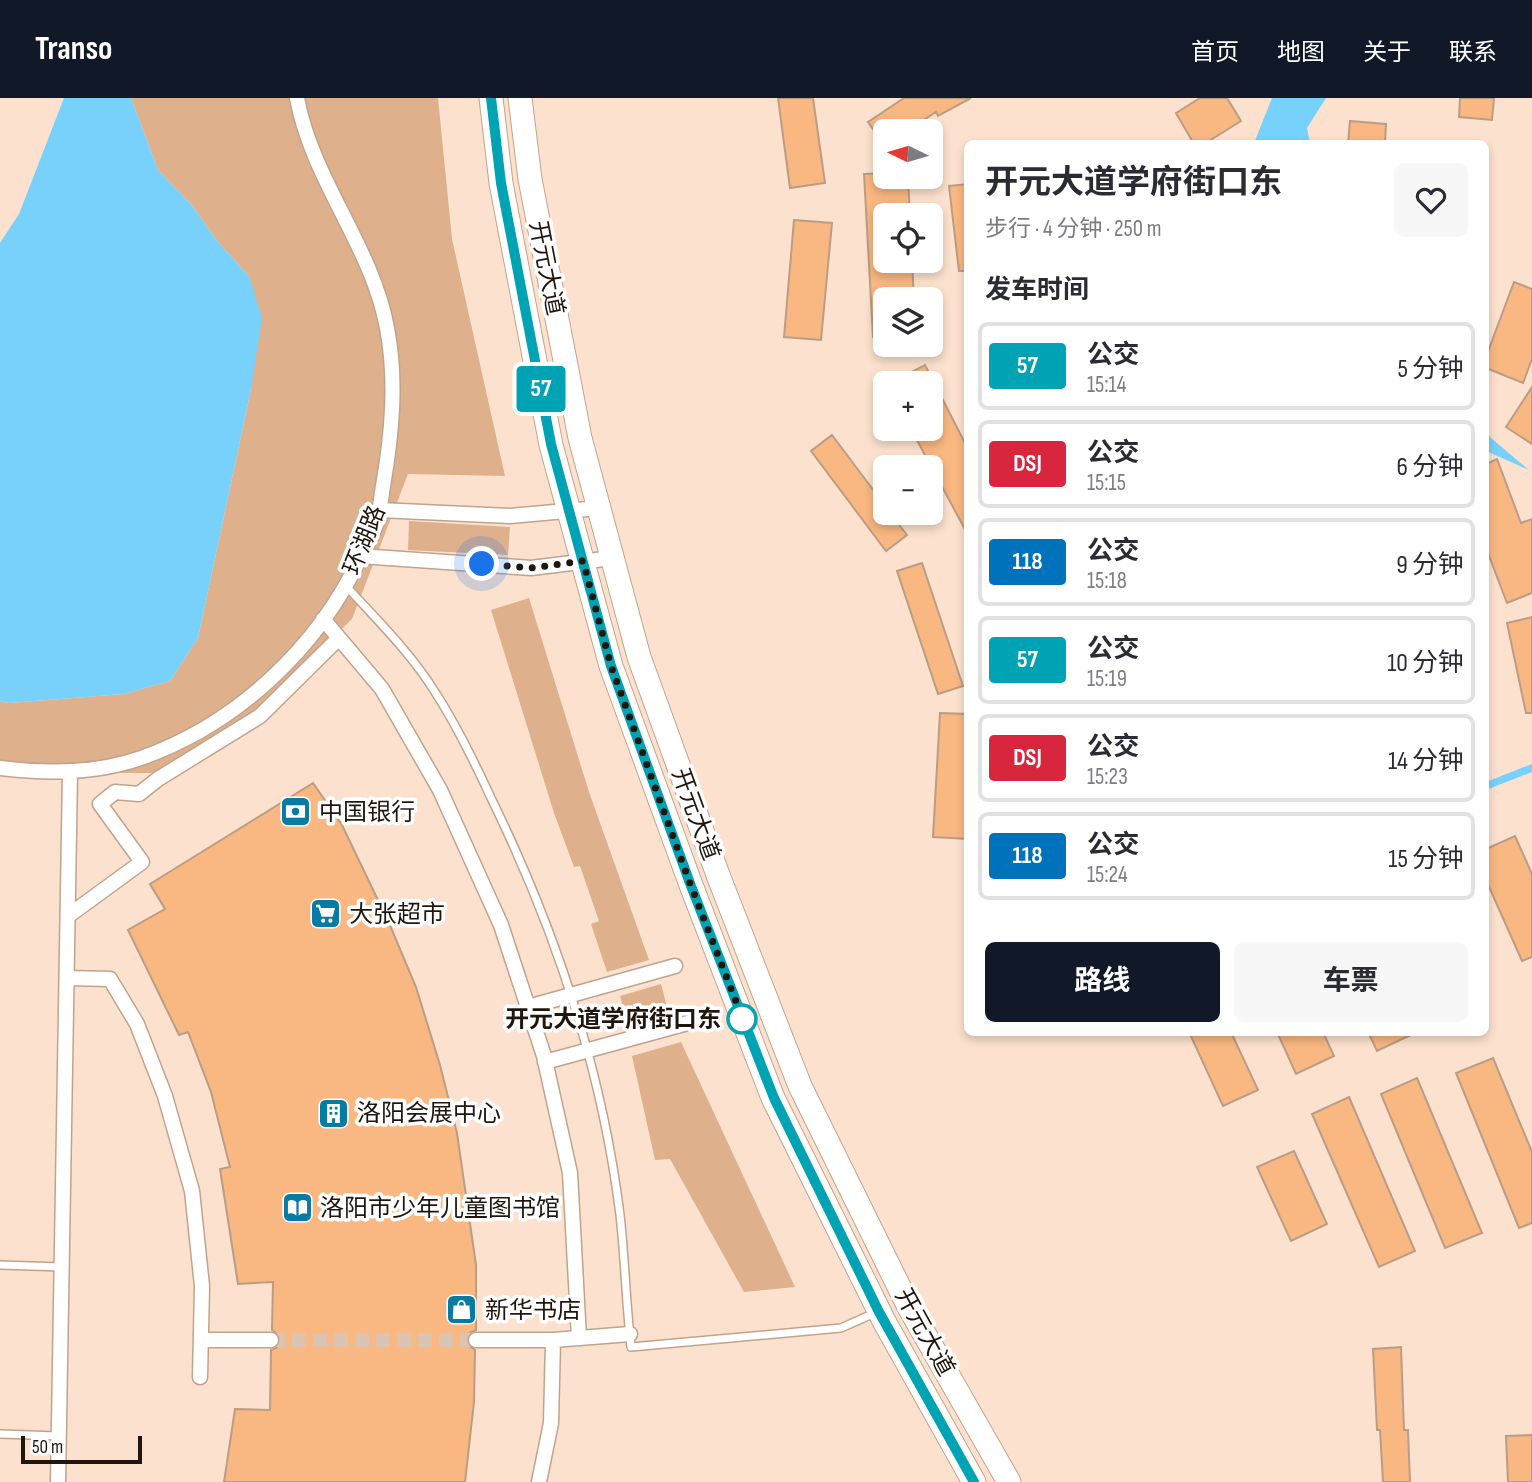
<!DOCTYPE html>
<html lang="zh">
<meta charset="utf-8">
<style>
:root{--surface:#fff;--page:#f7f7f7;--text:#2b2b33;--muted:#7c7c81;--line:#e1e1e2;--accent:#111827}
body{margin:0;font-family:"Sofia Sans Condensed","Noto Sans SC",sans-serif;background:var(--page);color:var(--text);height:100vh;display:flex;flex-direction:column;font-size:26px;white-space:nowrap}
*{box-sizing:border-box;margin:0}
p{font-size:23px;color:var(--muted)}
.icon{flex:none;width:38px;height:38px;fill:none;stroke:currentColor;stroke-width:2;stroke-linecap:round;stroke-linejoin:round}
.map{position:relative;flex:1;overflow:hidden}
.side{position:absolute;left:964px;top:42px;width:525px;height:896px;display:flex;flex-direction:column;background:var(--surface);border-radius:10px;box-shadow:0 4px 10px #0003}
.side>*{flex:none}
.badge{padding:0 14px;border-radius:5px;font-size:24px;line-height:46px}
.needle{width:46px;rotate:275deg}
.controls{position:absolute;left:873px;top:21px;display:grid;gap:14px}
.controls a{display:grid;place-items:center;width:70px;height:70px;border-radius:10px;background:var(--surface);box-shadow:0 4px 10px #0003;font-size:35px}
.scale{position:absolute;left:21px;bottom:18px;width:121px;box-sizing:border-box;padding-left:7px;border:4px solid #21160e;border-top:0;font-size:19px;line-height:24px;white-space:nowrap;color:#21160e;-webkit-text-stroke:5px #fff;paint-order:stroke}
.you{position:absolute;width:35px;height:35px;margin:-18px;border:5px solid #fff;border-radius:50%;background:#1a73e8;box-shadow:0 0 0 10px #1a73e833}
.map>.badge{position:absolute;translate:-50% -50%;box-shadow:0 0 0 4px #fff}
h2{padding:0 21px;font-size:26px;line-height:63px}
.round{display:grid;place-items:center;flex:none;width:74px;height:74px;border-radius:10px;background:var(--page)}
.headline{display:flex;align-items:center;justify-content:space-between;height:119px;padding:0 21px}
h1{font-size:33px;font-weight:700;line-height:52px}
.button{display:flex;gap:14px;margin-top:auto;padding:14px 21px}
.button a{flex:1;height:80px;border-radius:10px;background:var(--accent);color:#fff;font-size:28px;font-weight:700;line-height:80px;text-align:center}
.button a+a{background:var(--page);color:var(--text)}
ul{padding:0;list-style:none}
li{display:flex;align-items:center;gap:21px;height:88px;margin:0 14px 10px;padding:0 7px;border:4px solid var(--line);border-radius:10px}
li div{flex:1}
li b{display:block;font-size:26px}
li em{font-style:normal}
li .badge{min-width:77px;font-weight:700;text-align:center}
header{display:flex;align-items:center;gap:42px;box-sizing:border-box;height:98px;padding:0 35px;background:var(--accent);color:#fff}
header strong{font-size:33px}
nav{display:flex;gap:38px;margin-inline-start:auto;font-size:24px}
.map>svg:first-child{display:block}
.green{fill:#deb08c}
.water{fill:#78d1fb}
.building{fill:#f9b781;stroke:#bb9d86;stroke-width:2}
.lines{fill:none;stroke-linecap:round;stroke-linejoin:round}
.street-tunnel{stroke:#dbc3b1;stroke-width:14;stroke-dasharray:14 7;stroke-linecap:butt}
.lane-casing{stroke:#c1a38c;stroke-width:10}
.street-casing{stroke:#c1a38c;stroke-width:17}
.primary-casing{stroke:#c1a38c;stroke-width:25}
.lane{stroke:#fff;stroke-width:7}
.street{stroke:#fff;stroke-width:14}
.primary{stroke:#fff;stroke-width:23}
.line-casing{stroke:#fff;stroke-width:16}
.line{stroke:#00a3b4;stroke-width:10}
.walk{stroke:#21160e;stroke-width:7;stroke-dasharray:0 12.6}
.stop-dot{fill:#fff;stroke:#00a3b4;stroke-width:3.5}
.labels{text-anchor:middle;stroke-width:7;stroke-linejoin:round;paint-order:stroke}
.street-label{font-size:24px;fill:#21160e;stroke:#fff}
.poi-label{font-size:24px;fill:#21160e;stroke:#fff;text-anchor:start}
.stop-label{font-size:24px;font-weight:bold;fill:#21160e;stroke:#fff;text-anchor:end}
</style>
<header>
<strong>Transo</strong>
<nav><a>首页</a><a>地图</a><a>关于</a><a>联系</a></nav>
</header>
<div class="map">
<svg width="1532" height="1384" viewBox="0 0 1532 1384">
<rect width="100%" height="100%" fill="#fce2ce"/>
<path class="green" d="M 131,0 L 438,0 L 452,141 L 505,378 L 408,376 L 352,521 L 256,614 L 155,675 L 72,675 L 0,671 L 0,603 L 9,605 L 124,596 L 170,583 L 198,540 L 251,291 L 249,178 L 218,144 L 191,106 L 158,72 Z
M 409,423 L 510,429 L 508,457 L 408,452 Z
M 529,500 L 589,694 L 649,862 L 607,874 L 591,826 L 599,823 L 580,768 L 574,769 L 554,715 L 491,512 Z
M 661,886 L 669,917 L 628,928 L 620,898 Z
M 681,944 L 795,1189 L 744,1194 L 670,1061 L 655,1062 L 632,958 Z"/>
<path class="water" d="M 64,0 L 131,0 L 158,72 L 191,106 L 218,144 L 249,178 L 262,220 L 251,291 L 198,540 L 170,583 L 124,596 L 9,605 L 0,603 L 0,145 L 19,116 Z
M 1272,0 L 1326,0 L 1307,30 L 1310,45 L 1254,45 Z
M 1486,333 L 1491,340 L 1529,372 L 1486,353 Z
M 1532,666 L 1532,674 L 1486,692 L 1486,684 Z"/>
<path class="building" d="M 778,0 L 813,0 L 825,85 L 790,90 Z
M 904,0 L 971,0 L 938,18 L 936,14 L 907,33 L 886,33 L 886,50 L 868,24 Z
M 1200,0 L 1227,0 L 1241,23 L 1204,46 L 1194,46 L 1176,15 Z
M 1460,0 L 1494,0 L 1492,22 L 1459,19 Z
M 1350,23 L 1386,26 L 1385,46 L 1348,46 Z
M 886,75 L 886,79 L 908,79 L 910,117 L 886,117 L 886,163 L 912,163 L 914,201 L 886,201 L 886,239 L 873,239 L 864,76 Z
M 968,86 L 968,173 L 959,173 L 949,88 Z
M 794,122 L 832,125 L 821,242 L 784,239 Z
M 1514,184 L 1532,191 L 1532,261 L 1523,285 L 1486,270 L 1486,259 Z
M 925,267 L 968,351 L 968,437 L 911,331 L 931,331 L 931,285 L 890,285 Z
M 1532,289 L 1532,346 L 1506,329 Z
M 832,337 L 886,409 L 886,415 L 890,415 L 907,437 L 886,453 L 811,353 Z
M 1497,361 L 1521,425 L 1532,421 L 1532,495 L 1507,505 L 1486,450 L 1486,366 Z
M 922,465 L 963,588 L 938,596 L 897,473 Z
M 1532,519 L 1532,615 L 1526,615 L 1507,525 Z
M 940,615 L 968,616 L 968,741 L 933,739 Z
M 313,685 L 342,727 L 389,825 L 416,889 L 440,967 L 457,1035 L 476,1167 L 476,1232 L 471,1234 L 466,1241 L 468,1247 L 475,1252 L 474,1304 L 465,1384 L 224,1384 L 235,1311 L 270,1312 L 271,1252 L 276,1250 L 281,1243 L 279,1237 L 272,1232 L 273,1184 L 238,1186 L 220,1071 L 230,1069 L 211,994 L 188,934 L 179,937 L 128,832 L 165,811 L 150,786 Z
M 1515,738 L 1532,776 L 1532,859 L 1522,863 L 1486,782 L 1486,751 Z
M 1189,934 L 1231,934 L 1258,992 L 1223,1008 Z
M 1277,934 L 1323,934 L 1334,958 L 1296,976 Z
M 1368,934 L 1417,934 L 1377,953 Z
M 1493,960 L 1532,1054 L 1532,1125 L 1519,1130 L 1456,975 Z
M 1417,980 L 1482,1135 L 1445,1150 L 1381,996 Z
M 1349,999 L 1415,1153 L 1379,1169 L 1312,1016 Z
M 1294,1053 L 1327,1126 L 1291,1143 L 1257,1069 Z
M 1401,1249 L 1404,1332 L 1408,1332 L 1410,1384 L 1383,1384 L 1380,1332 L 1377,1332 L 1373,1251 Z
M 1532,1337 L 1532,1384 L 1508,1384 L 1506,1338 Z"/>
<g class="lines">
<path class="street-tunnel" d="M 271,1242 L 476,1242"/>
<defs>
<path id="lane" d="M 346,488 C 377,522 411,555 435,594 C 457,628 475,665 492,702 C 556,833 602,972 620,1117 C 625,1161 626,1205 631,1249 L 841,1230 L 877,1214
M 0,1167 L 62,1169
M 0,1336 L 58,1338"/>
<path id="street" d="M 379,412 L 510,418 L 599,410
M 360,458 L 531,470 L 612,460
M 323,521 L 382,591 L 440,692 L 501,827 L 544,958 L 570,1075 L 579,1240 L 553,1242 L 551,1325 L 539,1384
M 0,670 C 47,676 95,676 141,660 C 237,626 318,550 361,458 C 366,447 373,436 377,424 C 380,413 381,400 383,388 C 392,336 397,282 387,230 C 372,148 312,82 297,0
M 68,818 L 142,764 L 100,706 L 115,694 L 139,696 L 158,681 L 260,618 L 339,540
M 67,880 L 110,881 L 137,926 L 165,998 L 192,1093 L 202,1188 L 200,1279
M 528,909 L 675,868
M 545,964 L 695,923
M 579,1240 L 630,1236
M 201,1242 L 271,1242
M 476,1242 L 553,1242
M 58,1384 L 70,674"/>
<path id="primary" d="M 491,0 L 501,85 L 551,347 L 611,568 L 691,787 L 773,1000 L 884,1223 L 974,1384
M 520,0 L 530,81 L 580,340 L 639,559 L 718,777 L 800,988 L 909,1209 L 1009,1384"/>
</defs>
<use href="#lane" class="lane-casing"/>
<use href="#street" class="street-casing"/>
<use href="#primary" class="primary-casing"/>
<use href="#lane" class="lane"/>
<use href="#street" class="street"/>
<use href="#primary" class="primary"/>
</g>
<g class="lines">
<defs>
<path id="line" d="M 491,0 L 501,85 L 551,346 L 611,568 L 691,788 L 774,1000 L 879,1214 L 974,1384"/>
</defs>
<use href="#line" class="line-casing"/>
<use href="#line" class="line"/>
<path class="walk" d="M 482,466 L 531,470 L 583,463 L 611,568 L 691,788 L 746,929 L 742,921"/>
</g>
<defs>
<symbol id="bank-square" viewBox="-11 -11 22 22"><rect x="-9" y="-9" width="18" height="18" rx="4" fill="#067ba3" stroke="#fff"/><path d="M-6-4H6V4H-6ZM0-2.3a2.3 2.3 0 1 0 0 4.6a2.3 2.3 0 1 0 0-4.6Z" fill="#fff"/></symbol>
<symbol id="supermarket-square" viewBox="-11 -11 22 22"><rect x="-9" y="-9" width="18" height="18" rx="4" fill="#067ba3" stroke="#fff"/><path d="M-6-5.5h2.5l.6 2H6L4.5 2H-2.5L-4.4-4H-6ZM-1.5 3.2a1.3 1.3 0 1 0 .1 0ZM3 3.2a1.3 1.3 0 1 0 .1 0Z" fill="#fff"/></symbol>
<symbol id="building-square" viewBox="-11 -11 22 22"><rect x="-9" y="-9" width="18" height="18" rx="4" fill="#067ba3" stroke="#fff"/><path d="M-4-6H4V6H1V3H-1V6H-4ZM-2.5-4.3h1.7v1.8h-1.7ZM.8-4.3h1.7v1.8H.8ZM-2.5-1h1.7V.8h-1.7ZM.8-1h1.7V.8H.8Z" fill="#fff"/></symbol>
<symbol id="library-square" viewBox="-11 -11 22 22"><rect x="-9" y="-9" width="18" height="18" rx="4" fill="#067ba3" stroke="#fff"/><path d="M-6-4Q-3-5.5-.7-3.5V5Q-3 3-6 4ZM6-4Q3-5.5 .7-3.5V5Q3 3 6 4Z" fill="#fff"/></symbol>
<symbol id="shop-square" viewBox="-11 -11 22 22"><rect x="-9" y="-9" width="18" height="18" rx="4" fill="#067ba3" stroke="#fff"/><path d="M-5-2.5h2.3a2.7 3.5 0 0 1 5.4 0H5L5.5 6h-11ZM-1.5-2.5h3a1.5 2.3 0 0 0-3 0Z" fill="#fff"/></symbol>
</defs>
<g fill-rule="evenodd">
<use href="#bank-square" x="278" y="696" width="35" height="35"/>
<use href="#supermarket-square" x="308" y="798" width="35" height="35"/>
<use href="#building-square" x="316" y="998" width="35" height="35"/>
<use href="#library-square" x="280" y="1092" width="35" height="35"/>
<use href="#shop-square" x="444" y="1194" width="35" height="35"/>
</g>
<circle class="stop-dot" cx="742" cy="921" r="14"/>
<g class="labels">
<g class="street-label">
<text transform="translate(547 170) rotate(79)" y="8">开元大道</text>
<text transform="translate(364 442) rotate(-68)" y="8">环湖路</text>
<text transform="translate(696 716) rotate(70)" y="8">开元大道</text>
<text transform="translate(925 1234) rotate(61)" y="8">开元大道</text>
</g>
<g class="poi-label">
<text x="319" y="722">中国银行</text>
<text x="349" y="824">大张超市</text>
<text x="357" y="1023">洛阳会展中心</text>
<text x="320" y="1118">洛阳市少年儿童图书馆</text>
<text x="485" y="1220">新华书店</text>
</g>
<g class="stop-label">
<text x="721" y="929">开元大道学府街口东</text>
</g>
</g>
</svg>
<div class="controls">
<a><svg class="needle" viewBox="-14 -14 28 28"><path d="M0-13l5 13h-10z" fill="#e53935"/><path d="M0 13l5-13h-10z" fill="#7c7c81"/></svg></a>
<a><svg class="icon" aria-label="locate" viewBox="0 0 24 24"><circle cx="12" cy="12" r="6"/><path d="M12 2v4M12 18v4M2 12h4M18 12h4"/></svg></a>
<a><svg class="icon" aria-label="layers" viewBox="0 0 24 24"><path d="M12 4l9 5-9 5-9-5zM3 14l9 5 9-5"/></svg></a>
<a>+</a>
<a>−</a>
</div>
<div class="scale">50 m</div>
<div class="you" style="left:482px;top:466px"></div>
<b class="badge" style="left:541px;top:291px;background:#00a3b4;color:#fff">57</b>
<section class="side">
<div class="headline"><div><h1>开元大道学府街口东</h1><p>步行 · 4 分钟 · 250 m</p></div><a class="round"><svg class="icon" aria-label="heart" viewBox="0 0 24 24"><path d="M12 20l-8-8c-3-5 5-10 8-4 3-6 11-1 8 4z"/></svg></a></div>
<h2>发车时间</h2>
<ul>
<li><span class="badge" style="background:#00a3b4;color:#fff">57</span><div><b>公交</b><p>15:14</p></div><em>5 分钟</em></li>
<li><span class="badge" style="background:#d7263d;color:#fff">DSJ</span><div><b>公交</b><p>15:15</p></div><em>6 分钟</em></li>
<li><span class="badge" style="background:#0072bc;color:#fff">118</span><div><b>公交</b><p>15:18</p></div><em>9 分钟</em></li>
<li><span class="badge" style="background:#00a3b4;color:#fff">57</span><div><b>公交</b><p>15:19</p></div><em>10 分钟</em></li>
<li><span class="badge" style="background:#d7263d;color:#fff">DSJ</span><div><b>公交</b><p>15:23</p></div><em>14 分钟</em></li>
<li><span class="badge" style="background:#0072bc;color:#fff">118</span><div><b>公交</b><p>15:24</p></div><em>15 分钟</em></li>
</ul>
<div class="button"><a>路线</a><a>车票</a></div>
</section>
</div>
